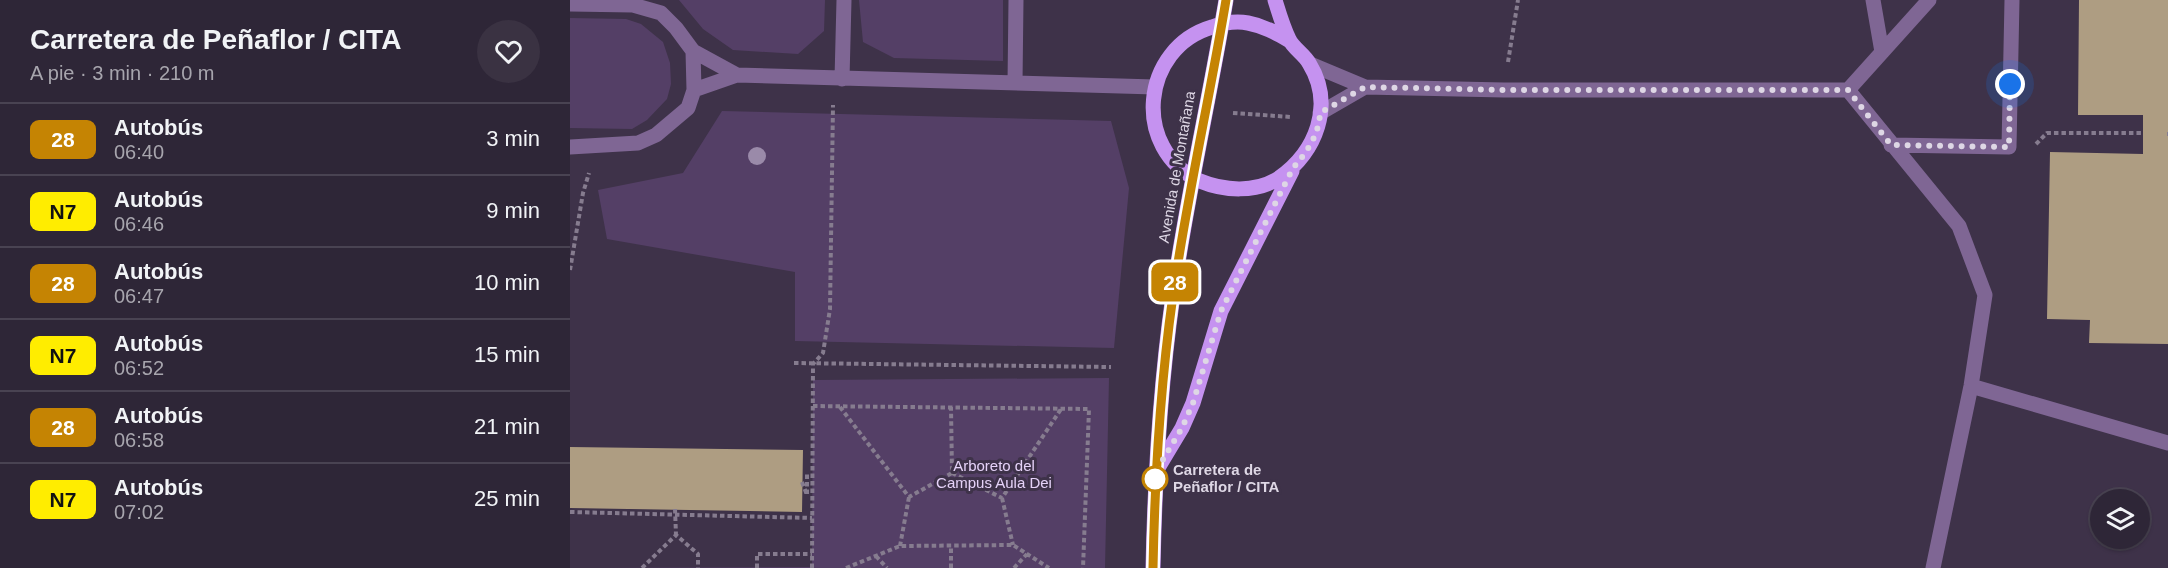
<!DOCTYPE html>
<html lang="es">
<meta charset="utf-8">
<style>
:root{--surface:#2e2637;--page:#3a3242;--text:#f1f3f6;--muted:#a7a5ad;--line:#494352}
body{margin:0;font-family:Helvetica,sans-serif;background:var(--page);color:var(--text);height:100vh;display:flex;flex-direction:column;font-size:22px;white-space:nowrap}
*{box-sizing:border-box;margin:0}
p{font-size:20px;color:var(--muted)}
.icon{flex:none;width:33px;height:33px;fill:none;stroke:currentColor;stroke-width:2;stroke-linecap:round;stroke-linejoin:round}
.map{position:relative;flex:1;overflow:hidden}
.drawer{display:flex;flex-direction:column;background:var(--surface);width:570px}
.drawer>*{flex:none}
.badge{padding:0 12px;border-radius:9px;font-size:21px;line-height:39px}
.controls{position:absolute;left:1520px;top:489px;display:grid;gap:12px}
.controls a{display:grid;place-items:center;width:60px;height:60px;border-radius:50%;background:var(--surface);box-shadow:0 2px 4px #0004,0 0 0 2px var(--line);font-size:30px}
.you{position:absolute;width:30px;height:30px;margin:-15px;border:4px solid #fff;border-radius:50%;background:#1a73e8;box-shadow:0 0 0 9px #1a73e833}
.map>.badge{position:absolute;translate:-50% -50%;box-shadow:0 0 0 3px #fff}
.round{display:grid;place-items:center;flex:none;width:63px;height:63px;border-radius:32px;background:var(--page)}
.overview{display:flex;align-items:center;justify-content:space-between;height:102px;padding:0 30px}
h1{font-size:28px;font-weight:700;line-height:45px}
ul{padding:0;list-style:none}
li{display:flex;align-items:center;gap:18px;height:72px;padding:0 30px;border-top:2px solid var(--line)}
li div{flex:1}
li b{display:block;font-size:22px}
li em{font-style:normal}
li .badge{min-width:66px;font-weight:700;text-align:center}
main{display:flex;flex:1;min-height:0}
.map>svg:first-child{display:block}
.green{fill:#543f66}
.building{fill:#ae9d82}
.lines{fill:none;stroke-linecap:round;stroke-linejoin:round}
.path{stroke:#867c8f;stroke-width:4;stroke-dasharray:4.5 3;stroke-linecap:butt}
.minor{stroke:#7f6694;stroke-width:15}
.major{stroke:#c592f0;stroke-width:15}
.tree{fill:#9a8aa9}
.line-casing{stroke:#fff;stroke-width:14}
.line{stroke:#c58403;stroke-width:9}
.walk{stroke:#ded7e5;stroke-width:6;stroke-dasharray:0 10.8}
.stop-dot{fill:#fff;stroke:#c58403;stroke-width:3}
.labels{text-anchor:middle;stroke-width:6;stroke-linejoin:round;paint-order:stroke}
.street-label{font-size:15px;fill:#ded7e5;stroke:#3e3249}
.park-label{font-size:15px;fill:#e5d2f8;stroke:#3e3249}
.stop-label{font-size:15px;font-weight:bold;fill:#ded7e5;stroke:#3e3249;text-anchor:start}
</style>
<main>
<section class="drawer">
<div class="overview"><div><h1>Carretera de Peñaflor / CITA</h1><p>A pie · 3 min · 210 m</p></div><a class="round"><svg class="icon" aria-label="heart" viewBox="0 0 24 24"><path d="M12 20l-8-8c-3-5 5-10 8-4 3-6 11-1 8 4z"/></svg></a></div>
<ul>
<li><span class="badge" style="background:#c58403;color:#fff">28</span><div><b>Autobús</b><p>06:40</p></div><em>3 min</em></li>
<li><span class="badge" style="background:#ffed00;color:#111">N7</span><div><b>Autobús</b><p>06:46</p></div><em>9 min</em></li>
<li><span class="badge" style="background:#c58403;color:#fff">28</span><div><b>Autobús</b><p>06:47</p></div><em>10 min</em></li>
<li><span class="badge" style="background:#ffed00;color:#111">N7</span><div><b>Autobús</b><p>06:52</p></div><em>15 min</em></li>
<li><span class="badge" style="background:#c58403;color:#fff">28</span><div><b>Autobús</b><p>06:58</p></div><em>21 min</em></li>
<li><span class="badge" style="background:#ffed00;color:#111">N7</span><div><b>Autobús</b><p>07:02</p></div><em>25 min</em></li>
</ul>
</section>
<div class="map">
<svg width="1598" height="568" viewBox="0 0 1598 568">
<rect width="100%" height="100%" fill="#3e3249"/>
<path class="green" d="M 109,0 L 255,0 L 254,31 L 228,54 L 163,50 L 133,29 Z
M 289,0 L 433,0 L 433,61 L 324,58 L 293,42 Z
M 0,18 L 56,19 L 71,24 L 93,42 L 100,63 L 101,84 L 97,99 L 77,120 L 62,129 L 0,128 Z
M 152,111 L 541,121 L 559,188 L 544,348 L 225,341 L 225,272 L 37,239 L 28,190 L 113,173 Z
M 539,378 L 535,568 L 25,568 L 242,567 L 243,380 Z"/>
<path class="building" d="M 1509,0 L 1598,0 L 1598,344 L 1519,343 L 1520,320 L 1477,319 L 1480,152 L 1573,154 L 1573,115 L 1508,115 Z
M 0,447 L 233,450 L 232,512 L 0,508 Z"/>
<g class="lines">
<path class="path" d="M 938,62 L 948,0
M 663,113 L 721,117
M 1597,134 L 1598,134
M 1466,144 L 1477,133 L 1573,133
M 0,270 L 13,193 L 19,173
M 224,363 L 541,367
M 243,406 L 519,409 L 513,568
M 270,407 L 339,497 L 382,473 L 381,407
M 382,473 L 432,498 L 491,409
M 232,482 L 237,495 L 237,474
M 432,498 L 443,545
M 105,509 L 106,535
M 0,512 L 242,518
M 330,546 L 339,497
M 306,556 L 317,568
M 72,568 L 106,535 L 128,554 L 128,568
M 187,568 L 187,554 L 242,554
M 242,568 L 243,364 L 253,353 L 260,309 L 263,105
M 276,568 L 330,546 L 443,545 L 479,568
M 381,568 L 381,546
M 444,568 L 457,554"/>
<path class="minor" d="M 1303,0 L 1312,52
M 0,4 L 63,5 L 91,13 L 106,28 L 123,51 L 124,90 L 118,108 L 86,135 L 68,143 L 0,147
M 123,51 L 167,75
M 740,64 L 795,87 L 750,113
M 272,79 L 274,0
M 445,83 L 446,0
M 795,87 L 934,90 L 1278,90 L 1359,0
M 124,90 L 167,75 L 585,87
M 1278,90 L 1389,226 L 1415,295 L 1401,386 L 1363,568
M 1321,145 L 1439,147 L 1442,0
M 1401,386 L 1598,443"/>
<path class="major" d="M 705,0 C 709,13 713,27 719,39 C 723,48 734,54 739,63 C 765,105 746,152 709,178 C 686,193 654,191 630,181 C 561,149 571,48 642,27 C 653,23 667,21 678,23 C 694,26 706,33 720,41
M 588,468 L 612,428 L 623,403 L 651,311 L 722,171
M 583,568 C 585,468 591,368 607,269 C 621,179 641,90 656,0"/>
</g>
<circle class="tree" cx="187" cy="156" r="9"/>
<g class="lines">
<defs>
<path id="line" d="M 583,568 C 585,468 591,368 607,269 C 621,179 641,90 656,0"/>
</defs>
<use href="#line" class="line-casing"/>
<use href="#line" class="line"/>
<path class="walk" d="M 585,479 L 585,473 L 612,428 L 623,403 L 651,311 L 723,168 C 737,152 749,135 750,113 L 795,87 L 934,90 L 1278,90 L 1321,145 L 1439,147 L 1440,84"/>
</g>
<circle class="stop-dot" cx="585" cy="479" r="12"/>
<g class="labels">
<g class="street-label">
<text transform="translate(607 167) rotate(-80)" y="5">Avenida de Montañana</text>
</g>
<g class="park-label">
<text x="424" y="471">Arboreto del<tspan x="424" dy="17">Campus Aula Dei</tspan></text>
</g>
<g class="stop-label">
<text x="603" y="475">Carretera de<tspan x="603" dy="17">Peñaflor / CITA</tspan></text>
</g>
</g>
</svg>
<div class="controls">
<a><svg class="icon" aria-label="layers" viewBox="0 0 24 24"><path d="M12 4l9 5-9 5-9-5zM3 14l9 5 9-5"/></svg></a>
</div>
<div class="you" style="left:1440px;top:84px"></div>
<b class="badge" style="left:605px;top:282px;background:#c58403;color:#fff">28</b>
</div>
</main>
